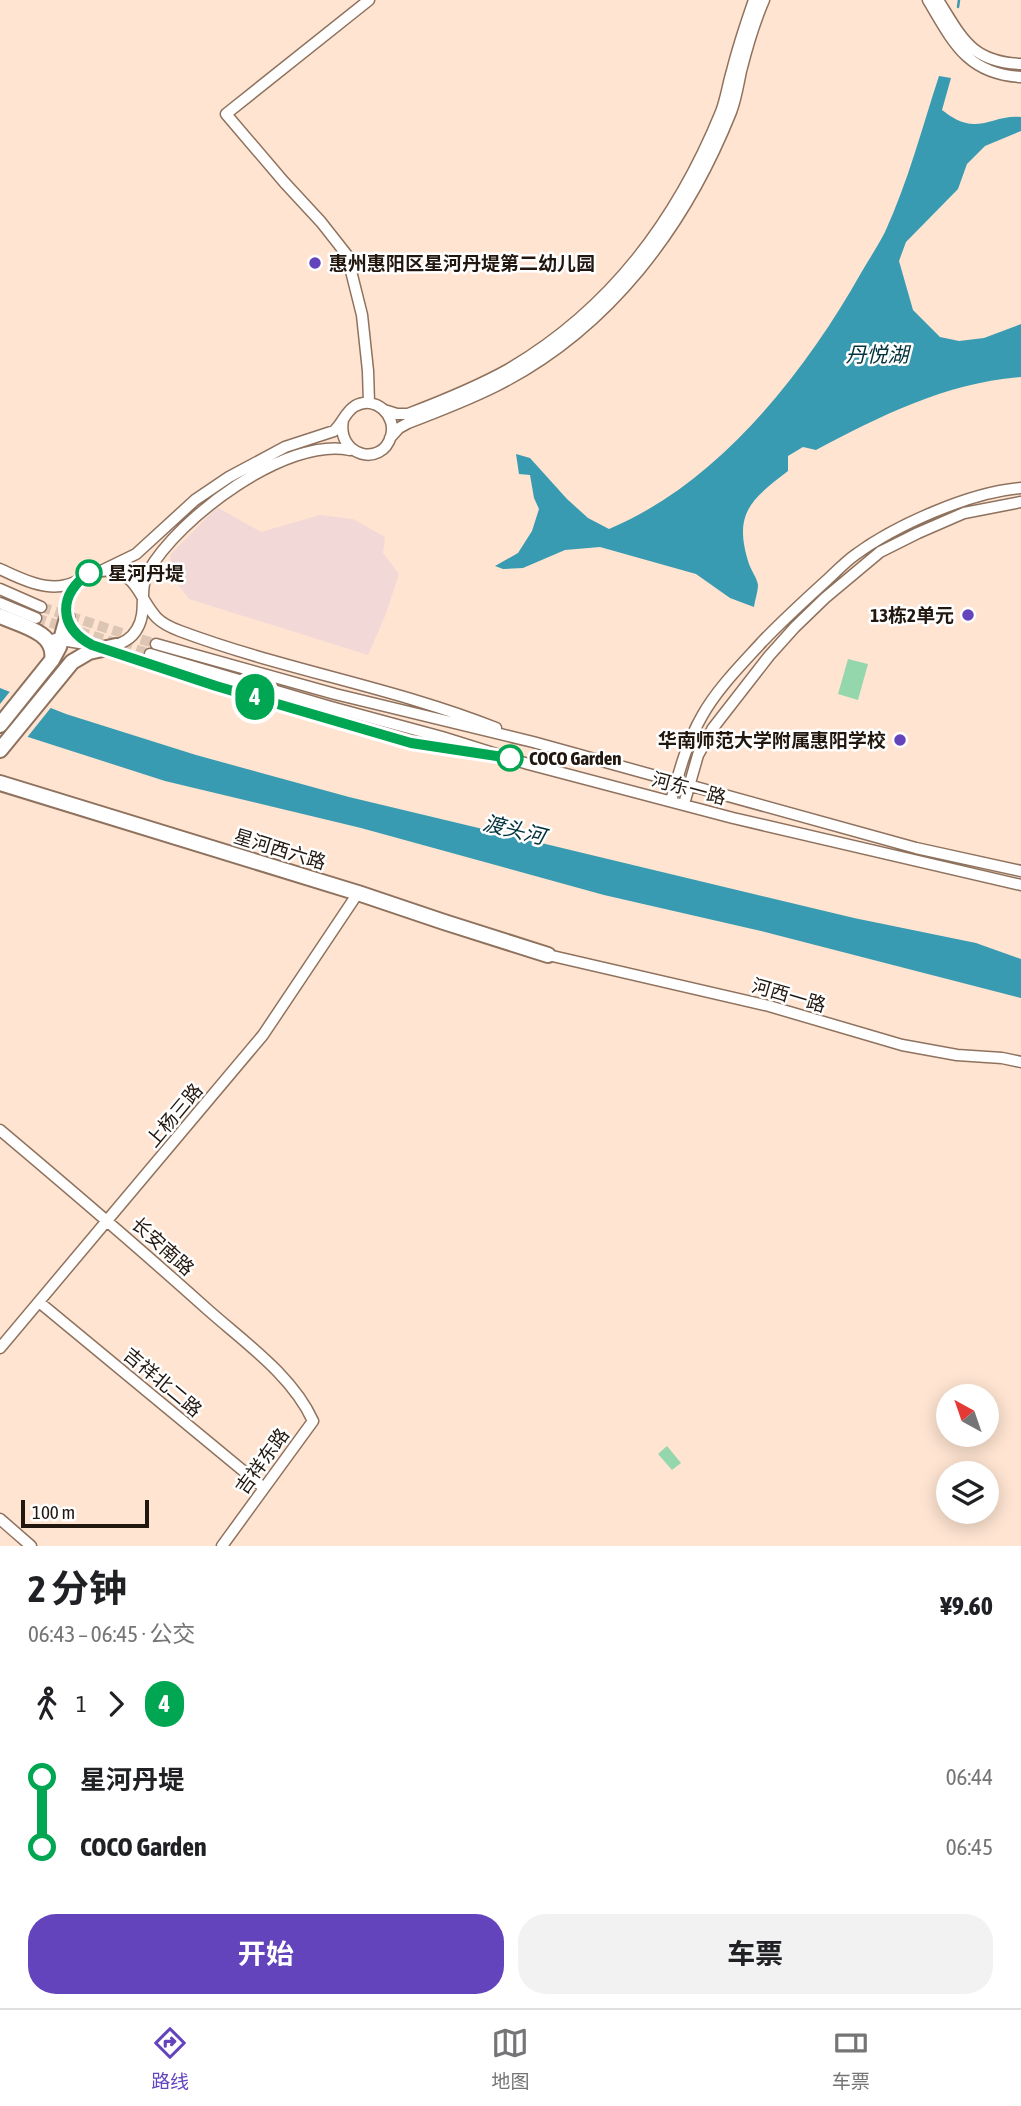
<!DOCTYPE html>
<html lang="zh">
<meta charset="utf-8">
<style>
:root{--surface:#fff;--page:#f2f2f2;--text:#202124;--muted:#757577;--line:#e0e0e0;--accent:#6344bd}
body{margin:0;font-family:"Asap Condensed","Noto Sans SC",sans-serif;background:var(--page);color:var(--text);height:100vh;display:flex;flex-direction:column;font-size:26px;white-space:nowrap}
*{box-sizing:border-box;margin:0}
p{font-size:23px;color:var(--muted)}
.icon{flex:none;width:38px;height:38px;fill:none;stroke:currentColor;stroke-width:2;stroke-linecap:round;stroke-linejoin:round}
.map{position:relative;height:1546px;overflow:hidden}
.sheet{display:flex;flex-direction:column;background:var(--surface);flex:1}
.sheet>*{flex:none}
.badge{padding:0 14px;border-radius:23px;font-size:24px;line-height:46px}
.needle{width:46px;rotate:320deg}
.buttons{position:absolute;left:936px;top:1384px;display:grid;gap:14px}
.buttons a{display:grid;place-items:center;width:63px;height:63px;border-radius:50%;background:var(--surface);box-shadow:0 4px 18px #0003;font-size:35px}
.scale{position:absolute;left:21px;bottom:18px;width:128px;box-sizing:border-box;padding-left:7px;border:4px solid #22170f;border-top:0;font-size:19px;line-height:24px;white-space:nowrap;color:#22170f;-webkit-text-stroke:5px #fff;paint-order:stroke}
.map>.badge{position:absolute;translate:-50% -50%;box-shadow:0 0 0 4px #fff}
.legs{display:flex;align-items:center;gap:10px;height:77px;padding:0 28px;font-size:23px}
.legs p{margin-inline-start:auto}
.head{display:flex;align-items:center;justify-content:space-between;height:119px;padding:0 28px}
h1{font-size:38px;font-weight:700;line-height:52px}
.primary-button{display:flex;gap:14px;margin-top:auto;padding:14px 28px}
.primary-button a{flex:1;height:80px;border-radius:28px;background:var(--accent);color:#fff;font-size:28px;font-weight:700;line-height:80px;text-align:center}
.primary-button a+a{background:var(--page);color:var(--text)}
ul{padding:0 28px;list-style:none}
li{display:flex;align-items:center;gap:24px;height:70px;font-size:26px}
li i{display:grid;place-items:center;width:10px;height:100%;margin:0 9px;background:currentColor}
li i::after{content:'';width:18px;height:18px;margin:-9px;border:5px solid;border-radius:50%;background:var(--surface)}
li p{margin-inline-start:auto}
li:first-child i{background:linear-gradient(#0000 50%,currentColor 0)}
li:last-child i{background:linear-gradient(currentColor 50%,#0000 0)}
.menu{display:flex;justify-content:space-around;align-items:center;height:98px;border-top:2px solid var(--line);background:var(--surface);font-size:19px;color:var(--muted)}
.menu a{display:grid;justify-items:center;gap:4px}
.menu .on{color:var(--accent)}
.map>svg:first-child{display:block}
.commercial{fill:#f3d8d8}
.green{fill:#95d7ad}
.water{fill:#389bb1}
.pier{fill:#fee4d1}
.lines{fill:none;stroke-linecap:round;stroke-linejoin:round}
.stream{stroke:#389bb1;stroke-width:2.5}
.street-tunnel{stroke:#ddc5b4;stroke-width:10;stroke-dasharray:10 5;stroke-linecap:butt}
.street-casing{stroke:#8f725e;stroke-width:13}
.secondary-casing{stroke:#8f725e;stroke-width:18}
.street{stroke:#fff;stroke-width:10}
.secondary{stroke:#fff;stroke-width:14}
.line-1-casing{stroke:#fff;stroke-width:16}
.line-1{stroke:#00a651;stroke-width:10}
.poi-dot{fill:#6344bd;stroke:#fff;stroke-width:2.5}
.stop-1-dot{fill:#fff;stroke:#00a651;stroke-width:3.5}
.labels{text-anchor:middle;stroke-width:5;stroke-linejoin:round;paint-order:stroke}
.poi-label{font-size:19px;font-weight:bold;fill:#22170f;stroke:#fff;text-anchor:end}
.stop-label{font-size:19px;font-weight:bold;fill:#22170f;stroke:#fff;text-anchor:start}
.street-label{font-size:19px;fill:#22170f;stroke:#fff}
.water-label{font-size:21px;font-style:italic;fill:#02323b;stroke:#fff}
</style>
<div class="map">
<svg width="1021" height="1546" viewBox="0 0 1021 1546">
<rect width="100%" height="100%" fill="#fee4d1"/>
<path class="commercial" d="M 217,507 L 261,532 L 320,515 L 353,519 L 385,537 L 383,553 L 399,574 L 385,616 L 368,655 L 189,599 L 174,580 L 170,555 Z"/>
<path class="green" d="M 848,659 L 868,664 L 858,700 L 838,694 Z
M 667,1446 L 681,1463 L 672,1470 L 658,1454 Z"/>
<path class="water" d="M 939,76 L 951,78 L 942,110 C 951,117 962,124 974,124 C 990,124 1002,115 1021,117 L 1021,131 L 985,146 L 967,164 L 958,189 L 906,242 L 899,261 L 913,310 L 940,337 L 959,341 L 984,338 L 1021,324 L 1021,377 C 946,383 882,415 816,450 L 803,447 L 788,456 L 788,471 C 750,500 733,514 749,564 C 751,570 757,578 758,585 C 758,591 755,600 754,607 L 730,598 L 696,574 L 600,547 L 565,550 L 523,568 L 503,569 L 495,566 L 518,553 L 532,531 L 539,509 L 534,498 L 530,475 L 519,474 L 516,454 L 530,458 L 567,499 L 588,518 L 609,529 C 717,484 805,373 861,273 C 869,259 878,246 885,232 C 908,182 922,128 939,76 Z
M 0,688 L 66,714 L 196,755 L 349,797 L 854,918 L 976,943 L 1021,959 L 1021,998 L 761,931 L 604,895 L 361,828 L 165,781 L 0,728 Z"/>
<path class="pier" d="M 12,689 L 53,705 L 25,740 L 0,732 L 0,704 Z"/>
<g class="lines">
<path class="stream" d="M 958,7 L 959,0"/>
<path class="street-tunnel" d="M 41,607 L 156,644
M 36,618 L 150,654"/>
<defs>
<path id="street" d="M 928,0 C 953,42 967,74 1021,77
M 938,0 C 962,38 971,62 1021,64
M 369,403 L 368,371 L 362,315 L 347,255 L 321,222 L 284,182 L 226,114 L 369,0
M 384,410 L 397,414 L 408,414 C 442,401 477,387 509,369 C 611,309 677,220 721,112 C 726,99 728,84 732,71 C 738,47 746,23 754,0
M 390,438 L 399,428 L 408,423 C 437,412 468,400 496,386 C 609,329 685,227 731,112 C 736,99 738,85 741,71 C 747,47 754,23 764,0
M 0,569 C 19,578 45,591 66,585 C 84,581 95,566 116,572 C 138,578 142,603 157,618 C 163,624 172,628 180,631 C 284,670 393,687 496,728
M 103,570 L 136,554 L 195,500 L 229,477 L 285,447 L 334,431 C 343,423 345,412 355,406 C 375,395 397,415 391,436 C 382,468 336,456 343,420
M 78,581 C 60,605 63,630 90,644
M 0,589 L 41,607
M 0,603 L 36,618
M 55,639 L 92,645 L 216,686 L 411,743 L 475,753
M 156,644 L 335,694 L 533,742 L 916,848 L 1021,871
M 112,646 C 122,644 132,638 137,629 C 148,611 138,591 148,572 C 178,518 287,436 350,450
M 150,654 L 331,707 L 442,737 L 528,764 L 733,818 L 1021,885
M 671,801 C 679,772 687,742 702,716 C 717,689 741,665 762,642 C 783,620 805,600 827,580 C 836,572 845,562 855,555 C 896,525 970,492 1021,488
M 684,804 L 698,755 L 713,728 L 769,656 L 795,627 L 825,598 L 880,552 L 918,533 L 964,513 L 1021,502
M 548,955 L 769,1006 L 902,1045 L 957,1055 L 1002,1058 L 1021,1062
M 0,1130 C 70,1189 139,1248 207,1309 C 244,1342 292,1375 313,1421 L 222,1546
M 39,1302 L 264,1488
M 0,1348 L 263,1035 L 358,893
M 0,1519 L 31,1546"/>
<path id="secondary" d="M 0,616 C 20,625 57,632 52,660
M 0,725 L 52,660 L 59,647 L 67,618
M 0,750 L 72,662 L 89,652 L 116,646
M 0,783 L 358,893 L 444,922 L 548,955"/>
</defs>
<use href="#street" class="street-casing"/>
<use href="#secondary" class="secondary-casing"/>
<use href="#street" class="street"/>
<use href="#secondary" class="secondary"/>
</g>
<g class="lines">
<defs>
<path id="line-1" d="M 89,573 C 58,595 58,627 92,645 L 216,686 L 411,743 L 510,758"/>
</defs>
<use href="#line-1" class="line-1-casing"/>
<use href="#line-1" class="line-1"/>
</g>
<g class="poi-dot">
<circle cx="315" cy="263" r="7"/>
<circle cx="968" cy="615" r="7"/>
<circle cx="900" cy="740" r="7"/>
</g>
<g class="stop-1-dot">
<circle cx="89" cy="573" r="12"/>
<circle cx="510" cy="758" r="12"/>
</g>
<g class="labels">
<g class="poi-label">
<text x="329" y="270" text-anchor="start">惠州惠阳区星河丹堤第二幼儿园</text>
<text x="954" y="622">13栋2单元</text>
<text x="886" y="747">华南师范大学附属惠阳学校</text>
</g>
<g class="stop-label">
<text x="108" y="580">星河丹堤</text>
<text x="529" y="765">COCO Garden</text>
</g>
<g class="street-label">
<text transform="translate(689 788) rotate(15)" y="7">河东一路</text>
<text transform="translate(280 849) rotate(17)" y="7">星河西六路</text>
<text transform="translate(789 995) rotate(16)" y="7">河西一路</text>
<text transform="translate(174 1115) rotate(-50)" y="7">上杨三路</text>
<text transform="translate(163 1246) rotate(42)" y="7">长安南路</text>
<text transform="translate(163 1382) rotate(40)" y="7">吉祥北二路</text>
<text transform="translate(262 1461) rotate(-54)" y="7">吉祥东路</text>
</g>
<g class="water-label">
<text x="877" y="362">丹悦湖</text>
<text transform="translate(514 830) rotate(14)" y="7">渡头河</text>
</g>
</g>
</svg>
<div class="buttons">
<a><svg class="needle" viewBox="-14 -14 28 28"><path d="M0-13l5 13h-10z" fill="#e53935"/><path d="M0 13l5-13h-10z" fill="#757577"/></svg></a>
<a><svg class="icon" aria-label="layers" viewBox="0 0 24 24"><path d="M12 4l9 5-9 5-9-5zM3 14l9 5 9-5"/></svg></a>
</div>
<div class="scale">100 m</div>
<b class="badge" style="left:255px;top:697px;background:#00a651;color:#fff">4</b>
</div>
<section class="sheet">
<div class="head"><div><h1>2 分钟</h1><p>06:43 – 06:45 · 公交</p></div><b>¥9.60</b></div>
<div class="legs"><svg class="icon" aria-label="walk" viewBox="0 0 24 24"><circle cx="13" cy="4" r="2"/><path d="M13 8l-2 6 4 7M11 14l-3 7M7 12l3-4h3l4 4"/></svg>1<svg class="icon" aria-label="forward" viewBox="0 0 24 24"><path d="M9 5l7 7-7 7"/></svg><b class="badge" style="background:#00a651;color:#fff">4</b></div>
<ul>
<li><i style="color:#00a651"></i><b>星河丹堤</b><p>06:44</p></li>
<li><i style="color:#00a651"></i><b>COCO Garden</b><p>06:45</p></li>
</ul>
<div class="primary-button"><a>开始</a><a>车票</a></div>
</section>
<nav class="menu">
<a class="on"><svg class="icon" aria-label="directions" viewBox="0 0 24 24"><path d="M12 3l9 9-9 9-9-9zM9 14v-3h6M13 9l2 2-2 2"/></svg>路线</a>
<a><svg class="icon" aria-label="map" viewBox="0 0 24 24"><path d="M3 6l6-2 6 2 6-2v14l-6 2-6-2-6 2zM9 4v14M15 6v14"/></svg>地图</a>
<a><svg class="icon" aria-label="tickets" viewBox="0 0 24 24"><path d="M3 7h18v10H3zM15 7v10"/></svg>车票</a>
</nav>
